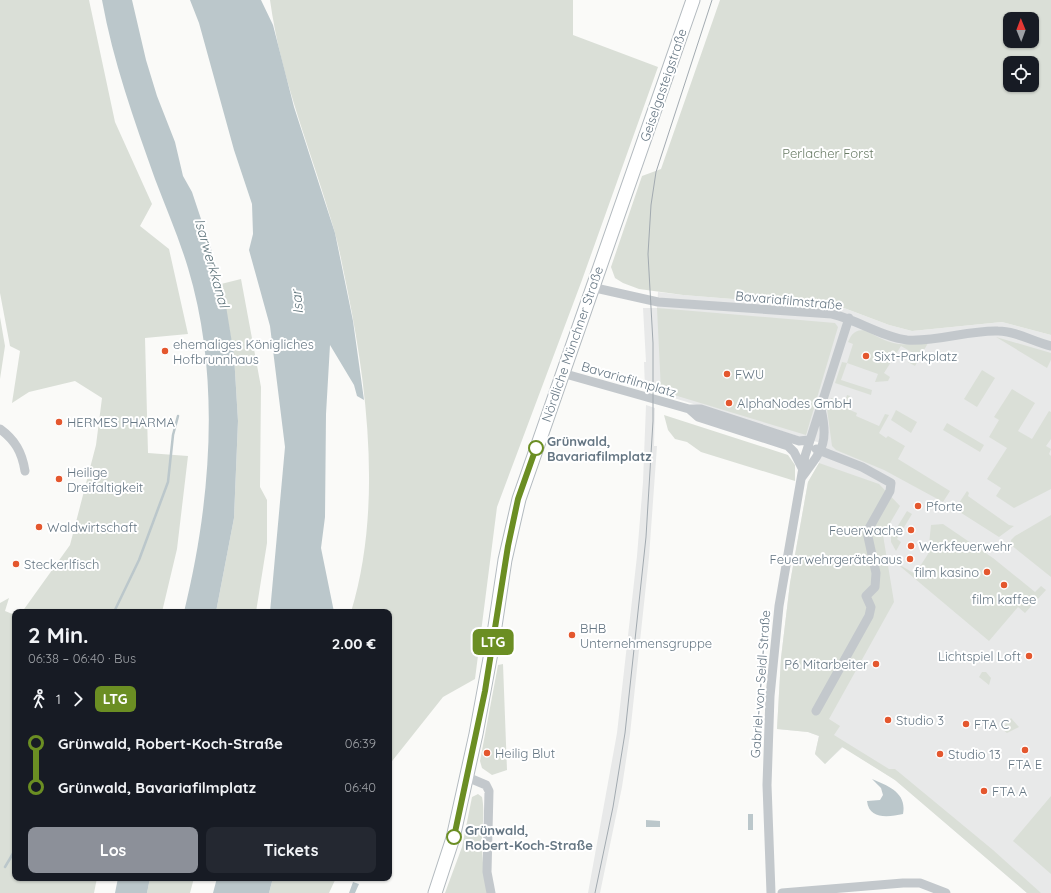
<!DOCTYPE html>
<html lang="de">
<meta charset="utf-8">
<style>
:root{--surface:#171b24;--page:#242831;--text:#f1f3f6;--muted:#9ea1a6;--accent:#8c9099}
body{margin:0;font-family:Quicksand,sans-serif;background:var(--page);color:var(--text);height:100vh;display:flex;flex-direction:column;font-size:15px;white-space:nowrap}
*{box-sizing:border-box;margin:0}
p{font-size:13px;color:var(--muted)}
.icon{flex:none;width:22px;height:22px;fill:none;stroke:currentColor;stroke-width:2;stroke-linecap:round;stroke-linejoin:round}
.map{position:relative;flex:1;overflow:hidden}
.side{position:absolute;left:12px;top:609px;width:380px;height:272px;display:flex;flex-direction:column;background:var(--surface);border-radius:8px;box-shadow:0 1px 3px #0004}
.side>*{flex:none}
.badge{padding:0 8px;border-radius:6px;font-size:14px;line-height:26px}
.needle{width:26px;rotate:359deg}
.fabs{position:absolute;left:1003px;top:12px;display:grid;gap:8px}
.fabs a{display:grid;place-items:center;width:36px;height:36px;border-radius:8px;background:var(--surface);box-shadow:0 1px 3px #0004;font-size:20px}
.map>.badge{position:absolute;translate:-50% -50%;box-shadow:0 0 0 2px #fff}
.legs{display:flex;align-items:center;gap:6px;height:44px;padding:0 16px;font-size:13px}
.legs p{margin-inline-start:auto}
.overview{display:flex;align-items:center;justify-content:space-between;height:68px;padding:0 16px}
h1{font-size:22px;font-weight:800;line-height:30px}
.action{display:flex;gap:8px;margin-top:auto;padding:8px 16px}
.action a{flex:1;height:46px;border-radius:8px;background:var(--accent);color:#fff;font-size:16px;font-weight:800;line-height:46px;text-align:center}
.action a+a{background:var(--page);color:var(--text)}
ul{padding:0 16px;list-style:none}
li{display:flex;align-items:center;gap:14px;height:44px;font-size:15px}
li i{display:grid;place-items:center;width:6px;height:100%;margin:0 5px;background:currentColor}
li i::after{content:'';width:10px;height:10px;margin:-5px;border:3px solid;border-radius:50%;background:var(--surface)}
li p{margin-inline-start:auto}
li:first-child i{background:linear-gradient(#0000 50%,currentColor 0)}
li:last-child i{background:linear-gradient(currentColor 50%,#0000 0)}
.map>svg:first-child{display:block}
.built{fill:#e8e9e9}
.green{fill:#dadfd7;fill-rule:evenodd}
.water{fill:#bbc7cb}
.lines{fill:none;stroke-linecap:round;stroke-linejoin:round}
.stream{stroke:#bbc7cb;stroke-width:2.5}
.secondary-casing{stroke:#b3babf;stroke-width:15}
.street{stroke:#c3c8cc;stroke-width:9}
.secondary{stroke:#fff;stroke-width:13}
.tram{stroke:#a2aab0;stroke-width:1}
.line-1-casing{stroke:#fff;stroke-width:9}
.line-1{stroke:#6b8e23;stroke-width:6}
.poi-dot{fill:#e4572e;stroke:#fff;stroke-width:1.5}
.stop-1-dot{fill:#fff;stroke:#6b8e23;stroke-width:2}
.labels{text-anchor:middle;stroke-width:4;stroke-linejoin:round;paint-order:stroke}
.street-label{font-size:13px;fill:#657683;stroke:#fff}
.park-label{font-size:13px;fill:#687a64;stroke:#fff}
.poi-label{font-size:13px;fill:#657683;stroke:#fff;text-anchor:start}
.stop-label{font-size:13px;font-weight:bold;fill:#657683;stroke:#fff;text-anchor:start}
.water-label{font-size:14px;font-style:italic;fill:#60757c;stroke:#fff}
</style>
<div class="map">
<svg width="1051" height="893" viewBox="0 0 1051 893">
<rect width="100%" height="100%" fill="#fafaf8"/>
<path class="built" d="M 658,292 L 683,295 L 844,308 L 889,325 L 912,331 L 1002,322 L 1051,335 L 1051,893 L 1027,893 L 895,780 L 843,747 L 825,764 L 815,754 L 819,736 L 808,732 L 777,729 L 781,658 L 790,583 L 808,482 L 819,463 L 821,451 L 827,445 L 661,394 L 661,391 L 645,388 L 644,362 L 646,362 L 643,308 L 657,308 Z
M 646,405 L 655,408 L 654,446 L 657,446 L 649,557 L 630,734 L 622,787 L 600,893 L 588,893 L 617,733 L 637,556 L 643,482 Z"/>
<path class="green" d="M 0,0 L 89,0 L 115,122 L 152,204 L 140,226 L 169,249 L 188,334 L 145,338 L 148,453 L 188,456 L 177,549 L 162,612 L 22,612 L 70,545 L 96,445 L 102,398 L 75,381 L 29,392 L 12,403 L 20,351 L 10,346 L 0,293 Z
M 270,0 L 573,0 L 573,35 L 658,67 L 582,280 L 497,507 L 475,679 L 443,697 L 389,765 L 389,612 L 351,612 C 382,510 368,391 347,288 C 343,270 340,251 335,233 C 313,155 281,81 270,0 Z
M 720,0 L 1051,0 L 1051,335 L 1002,322 L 912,331 L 889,325 L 844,308 L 683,295 L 639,289 L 623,283 L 615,278 L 611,267 L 642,176 L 661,169 ZM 1010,19 L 1032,19 L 1032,41 L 1010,41 ZM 1010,63 L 1032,63 L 1032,85 L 1010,85 Z
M 241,279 L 261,387 L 260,487 L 267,500 L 267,543 L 256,612 L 216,612 L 234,518 L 238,421 L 234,355 L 221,284 Z
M 657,308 L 835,323 L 838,327 L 806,435 L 661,391 Z
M 0,317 L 5,346 L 0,379 Z
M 865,330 C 891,345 898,346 928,343 L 915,366 L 908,362 L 913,353 L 901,346 L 884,373 L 890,377 L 888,381 L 875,382 L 878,374 L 847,363 L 841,380 L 872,390 L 871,395 L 835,383 L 842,362 L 847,363 L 853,344 L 848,342 C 852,333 855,330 865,330 Z
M 996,337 L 1051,353 L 1051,360 L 1047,368 Z
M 982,370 L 995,378 L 977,407 L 964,399 Z
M 1012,389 L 1035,403 L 1018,431 L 1032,439 L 1049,411 L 1051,412 L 1051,439 L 1046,446 L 1051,449 L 1049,454 L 1051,456 L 1051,489 L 1014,508 L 996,496 L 1001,488 L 987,479 L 1007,448 L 989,437 L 999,420 L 994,417 Z
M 847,395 L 850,396 L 845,408 L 857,413 L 856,416 L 879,426 L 885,414 L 889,415 L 879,433 L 886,438 L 888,436 L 905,446 L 898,459 L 950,491 L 943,502 L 884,470 L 836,450 L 832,446 L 827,409 L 831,398 L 845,402 Z
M 896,410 L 917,422 L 911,433 L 891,420 Z
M 664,415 L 788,455 L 795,465 L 795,481 L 701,452 L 687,442 L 675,439 L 668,430 Z
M 947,423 L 984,445 L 980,452 L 943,430 Z
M 819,463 L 879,484 L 900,506 L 883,535 L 894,602 L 829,719 L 840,726 L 834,735 L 889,769 L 895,769 L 993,850 L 1041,893 L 1027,893 L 895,780 L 842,747 L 825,764 L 815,754 L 819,736 L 808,732 L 777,729 L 781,658 L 790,583 L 808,482 Z
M 967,491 L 969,493 L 968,496 L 1009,525 L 1014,526 L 999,537 L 955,509 Z
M 907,511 L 912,514 L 897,539 L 901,542 L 896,551 L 891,542 L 891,537 Z
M 1051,515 L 1051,577 L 1011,545 L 1011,540 L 1015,536 Z
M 943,524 L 993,558 L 1035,592 L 1041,586 L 1046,590 L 1025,613 L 1018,607 L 989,641 L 895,562 L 915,574 L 928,554 L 931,525 Z
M 9,598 L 5,611 L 15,615 L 15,878 L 97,878 L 94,893 L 0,893 L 0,603 Z
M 503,664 L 507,770 L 492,775 L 482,768 L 480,761 L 498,665 Z
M 982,672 L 986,672 L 991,678 L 989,685 L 979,677 Z
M 1011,718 L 1019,727 L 1007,733 L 1002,729 Z
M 478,794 L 482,797 C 485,812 482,826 482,841 C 482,859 484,876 487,893 L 445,893 L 462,847 L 472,797 Z
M 1051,796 L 1051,874 L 1013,841 Z
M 150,878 L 194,878 L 190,893 L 147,893 Z
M 273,878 L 336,878 L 329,893 L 269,893 Z"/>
<path class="water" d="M 102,0 L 132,0 L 146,60 L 157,96 L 175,142 L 183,176 L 192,192 L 213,255 L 226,306 L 234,355 L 238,421 L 234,518 L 216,612 L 184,612 C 211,502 221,377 188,268 C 179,238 166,208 155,179 C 134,120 113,61 102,0 Z
M 190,0 L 261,0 L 273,25 L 294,107 L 335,233 L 353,321 L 364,400 L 357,396 L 354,385 L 330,345 L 326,414 L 325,517 L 321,548 L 334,612 L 270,612 L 285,447 L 270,326 L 249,250 L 253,234 L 252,204 L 234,150 L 199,23 Z
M 872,779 C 889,786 907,793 903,814 C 889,817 869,820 867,801 L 880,800 L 883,795 L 881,788 Z
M 748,814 L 753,814 L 753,830 L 748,830 Z
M 646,820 L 660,821 L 660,827 L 646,827 Z
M 118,878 L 150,878 L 147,893 L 115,893 Z
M 217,878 L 273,878 L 269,893 L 213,893 Z
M 353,882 L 359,884 L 355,893 L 349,893 Z"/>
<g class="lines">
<path class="stream" d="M 114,612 L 139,560 L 168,482 L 173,435 L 178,416
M 5,867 L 15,850"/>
<defs>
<path id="secondary" d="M 435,893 L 453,838 L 476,734 L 491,653 L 505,560 L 519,499 L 693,0"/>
</defs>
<use href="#secondary" class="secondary-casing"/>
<path class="street" d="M 591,287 L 658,302 L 832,314 C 858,320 882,337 907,340 C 938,342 968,330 998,331 C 1016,331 1034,342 1051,346
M 562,373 L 689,409 L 701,409 L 799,441 L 809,440
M 689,409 L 698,417 L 788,446 L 794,452 L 802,468
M 0,429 C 15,440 22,452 25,471
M 802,477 C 822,450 829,444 821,409
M 816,711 L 869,616 L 871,607 L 866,596 L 875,587 L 876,573 L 867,532 L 890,491 L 891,483 L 862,467 L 816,449
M 467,777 L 486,785 L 489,791 L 487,872 L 491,893
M 771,893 L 767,785 L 770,696 L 779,606 L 805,456 L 849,318
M 782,893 L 903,883 L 920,883 L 946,893"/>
<use href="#secondary" class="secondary"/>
<path class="tram" d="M 595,893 L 613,807 L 625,733 L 646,537 L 653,421 L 653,343 L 648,254 L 651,205 L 656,172 L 712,0"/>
</g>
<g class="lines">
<defs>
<path id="line-1" d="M 454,837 L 485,691 L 508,546 L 518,499 L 536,448"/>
</defs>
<use href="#line-1" class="line-1-casing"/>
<use href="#line-1" class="line-1"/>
</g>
<g class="poi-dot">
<circle cx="165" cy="351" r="4"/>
<circle cx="866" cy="356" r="4"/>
<circle cx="727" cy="374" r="4"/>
<circle cx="729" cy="403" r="4"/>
<circle cx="59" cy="422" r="4"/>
<circle cx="59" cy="479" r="4"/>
<circle cx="918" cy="506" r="4"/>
<circle cx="39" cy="527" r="4"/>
<circle cx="911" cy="530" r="4"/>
<circle cx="911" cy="546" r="4"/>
<circle cx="910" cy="559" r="4"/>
<circle cx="16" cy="564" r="4"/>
<circle cx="987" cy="572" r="4"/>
<circle cx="1004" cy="585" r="4"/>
<circle cx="572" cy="635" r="4"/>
<circle cx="1029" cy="656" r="4"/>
<circle cx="876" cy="664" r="4"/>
<circle cx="888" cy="720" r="4"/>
<circle cx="966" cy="724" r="4"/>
<circle cx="1025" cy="750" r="4"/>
<circle cx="487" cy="753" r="4"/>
<circle cx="940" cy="754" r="4"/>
<circle cx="984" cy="791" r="4"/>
</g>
<g class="stop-1-dot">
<circle cx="536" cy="448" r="7"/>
<circle cx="454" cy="837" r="7"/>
</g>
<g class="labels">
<g class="street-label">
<text transform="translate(663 85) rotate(-71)" y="5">Geiselgasteigstraße</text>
<text transform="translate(789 300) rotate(5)" y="5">Bavariafilmstraße</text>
<text transform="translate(572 344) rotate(-71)" y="5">Nördliche Münchner Straße</text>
<text transform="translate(629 379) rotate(16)" y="5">Bavariafilmplatz</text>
<text transform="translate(760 684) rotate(-86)" y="5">Gabriel-von-Seidl-Straße</text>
</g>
<g class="park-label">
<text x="828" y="158">Perlacher Forst</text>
</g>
<g class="poi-label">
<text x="173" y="349">ehemaliges Königliches<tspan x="173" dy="15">Hofbrunnhaus</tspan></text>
<text x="874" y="361">Sixt-Parkplatz</text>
<text x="735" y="379">FWU</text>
<text x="737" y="408">AlphaNodes GmbH</text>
<text x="67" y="427">HERMES PHARMA</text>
<text x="67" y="477">Heilige<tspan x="67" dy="15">Dreifaltigkeit</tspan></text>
<text x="926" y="511">Pforte</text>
<text x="47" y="532">Waldwirtschaft</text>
<text x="903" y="535" text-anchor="end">Feuerwache</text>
<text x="919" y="551">Werkfeuerwehr</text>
<text x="902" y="564" text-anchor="end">Feuerwehrgerätehaus</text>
<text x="24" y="569">Steckerlfisch</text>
<text x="979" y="577" text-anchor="end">film kasino</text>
<text x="1004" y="604" text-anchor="middle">film kaffee</text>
<text x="580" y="633">BHB<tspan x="580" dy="15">Unternehmensgruppe</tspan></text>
<text x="1021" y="661" text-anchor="end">Lichtspiel Loft</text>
<text x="868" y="669" text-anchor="end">P6 Mitarbeiter</text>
<text x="896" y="725">Studio 3</text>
<text x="974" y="729">FTA C</text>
<text x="495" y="758">Heilig Blut</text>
<text x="948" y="759">Studio 13</text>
<text x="1025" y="769" text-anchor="middle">FTA E</text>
<text x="992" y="796">FTA A</text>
</g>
<g class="stop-label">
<text x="547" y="446">Grünwald,<tspan x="547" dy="15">Bavariafilmplatz</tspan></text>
<text x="465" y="835">Grünwald,<tspan x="465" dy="15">Robert-Koch-Straße</tspan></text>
</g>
<g class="water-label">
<text transform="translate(212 263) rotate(74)" y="5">Isarwerkkanal</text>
<text transform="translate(297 302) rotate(-96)" y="5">Isar</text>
</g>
</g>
</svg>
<div class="fabs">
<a><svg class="needle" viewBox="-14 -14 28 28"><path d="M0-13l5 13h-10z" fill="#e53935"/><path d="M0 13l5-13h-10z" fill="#9ea1a6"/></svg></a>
<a><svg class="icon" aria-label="locate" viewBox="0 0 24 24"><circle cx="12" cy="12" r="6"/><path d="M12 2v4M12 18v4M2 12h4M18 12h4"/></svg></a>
</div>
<b class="badge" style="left:493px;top:642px;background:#6b8e23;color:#fff">LTG</b>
<section class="side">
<div class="overview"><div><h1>2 Min.</h1><p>06:38 – 06:40 · Bus</p></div><b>2.00 €</b></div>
<div class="legs"><svg class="icon" aria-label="walk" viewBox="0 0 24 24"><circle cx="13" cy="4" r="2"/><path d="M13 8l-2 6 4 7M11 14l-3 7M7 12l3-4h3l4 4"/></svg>1<svg class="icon" aria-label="forward" viewBox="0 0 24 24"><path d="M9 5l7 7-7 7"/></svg><b class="badge" style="background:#6b8e23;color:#fff">LTG</b></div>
<ul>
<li><i style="color:#6b8e23"></i><b>Grünwald, Robert-Koch-Straße</b><p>06:39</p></li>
<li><i style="color:#6b8e23"></i><b>Grünwald, Bavariafilmplatz</b><p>06:40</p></li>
</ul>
<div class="action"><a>Los</a><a>Tickets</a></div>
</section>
</div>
